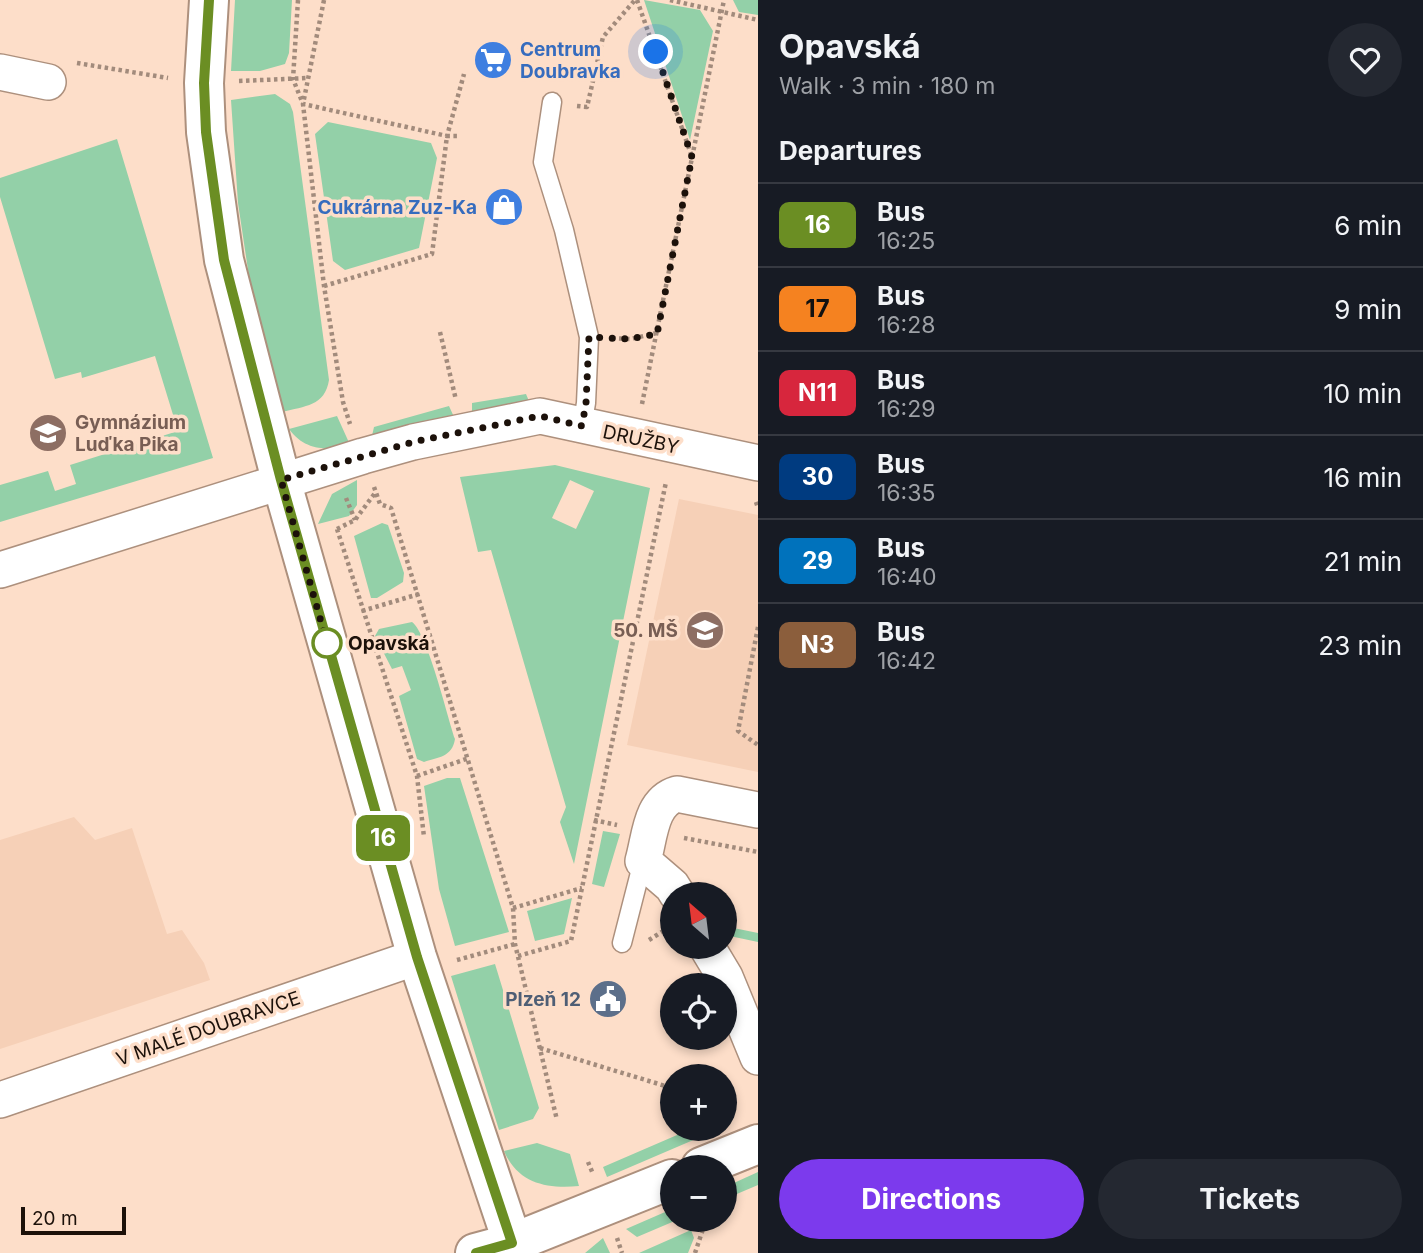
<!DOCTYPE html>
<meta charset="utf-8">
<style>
:root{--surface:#171b24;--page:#242831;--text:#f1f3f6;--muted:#9ea1a6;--line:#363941;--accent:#7c3aed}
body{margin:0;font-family:Inter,sans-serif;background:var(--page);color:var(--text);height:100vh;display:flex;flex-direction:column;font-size:26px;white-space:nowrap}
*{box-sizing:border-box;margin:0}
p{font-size:23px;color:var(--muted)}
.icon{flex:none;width:38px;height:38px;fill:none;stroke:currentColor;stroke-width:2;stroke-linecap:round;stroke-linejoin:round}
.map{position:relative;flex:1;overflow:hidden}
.side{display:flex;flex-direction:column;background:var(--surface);width:665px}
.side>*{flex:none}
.badge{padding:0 14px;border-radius:10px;font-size:24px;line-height:46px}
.needle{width:46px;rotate:332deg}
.tools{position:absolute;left:660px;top:882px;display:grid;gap:14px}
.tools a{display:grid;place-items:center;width:77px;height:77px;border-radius:50%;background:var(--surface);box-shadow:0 4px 10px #0003;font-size:35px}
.scale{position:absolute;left:21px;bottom:18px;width:105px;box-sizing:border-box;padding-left:7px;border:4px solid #1c110a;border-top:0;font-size:19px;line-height:24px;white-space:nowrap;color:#1c110a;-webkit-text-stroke:5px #fddec9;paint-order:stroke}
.you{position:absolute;width:35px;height:35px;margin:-18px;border:5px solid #fff;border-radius:50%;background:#1a73e8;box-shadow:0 0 0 10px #1a73e833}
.map>.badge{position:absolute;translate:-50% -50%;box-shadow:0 0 0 4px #fff}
h2{padding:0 21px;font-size:26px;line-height:63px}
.round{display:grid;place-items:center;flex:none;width:74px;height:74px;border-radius:37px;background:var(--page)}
.overview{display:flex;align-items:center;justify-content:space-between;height:119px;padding:0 21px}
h1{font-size:33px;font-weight:700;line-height:52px}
.button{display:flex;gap:14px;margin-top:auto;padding:14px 21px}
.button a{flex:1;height:80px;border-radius:42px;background:var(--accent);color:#fff;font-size:28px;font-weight:700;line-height:80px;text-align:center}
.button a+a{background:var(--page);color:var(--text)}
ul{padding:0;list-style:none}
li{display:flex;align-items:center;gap:21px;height:84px;padding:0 21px;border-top:2px solid var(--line)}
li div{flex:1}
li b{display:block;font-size:26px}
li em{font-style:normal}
li .badge{min-width:77px;font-weight:700;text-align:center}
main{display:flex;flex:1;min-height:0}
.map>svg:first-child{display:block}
.built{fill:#f6d0b7}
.green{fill:#93d0a8;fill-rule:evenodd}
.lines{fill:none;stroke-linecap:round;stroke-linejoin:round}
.service-casing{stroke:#ad907d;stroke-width:21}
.minor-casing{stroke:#ad907d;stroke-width:38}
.tertiary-casing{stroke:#ad907d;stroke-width:42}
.path{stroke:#a28b7c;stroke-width:4.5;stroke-dasharray:3.5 3.5;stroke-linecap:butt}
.service{stroke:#fff;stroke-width:18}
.minor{stroke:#fff;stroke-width:35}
.tertiary{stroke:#fff;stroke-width:38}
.line-casing{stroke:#fff;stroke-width:16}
.line{stroke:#6b8e23;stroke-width:10}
.walk{stroke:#1c110a;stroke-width:7;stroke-dasharray:0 12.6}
.stop-dot{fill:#fff;stroke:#6b8e23;stroke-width:3.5}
.labels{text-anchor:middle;stroke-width:7;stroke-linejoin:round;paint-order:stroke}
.shop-label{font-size:19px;font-weight:bold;fill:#366cbe;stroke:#fddec9;text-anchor:start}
.education-label{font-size:19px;font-weight:bold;fill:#785e54;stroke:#fddec9;text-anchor:start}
.street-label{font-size:19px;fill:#1c110a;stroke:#fddec9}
.stop-label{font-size:19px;font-weight:bold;fill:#1c110a;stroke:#fddec9;text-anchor:start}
.service-label{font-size:19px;font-weight:bold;fill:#4e5e75;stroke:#fddec9;text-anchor:end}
</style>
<main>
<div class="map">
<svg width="758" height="1253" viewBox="0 0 758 1253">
<rect width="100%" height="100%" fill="#fddec9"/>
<path class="built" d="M 679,499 L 758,515 L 758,772 L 627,745 Z
M 74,817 L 95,840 L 132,828 L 167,934 L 182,930 L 204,963 L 210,980 L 0,1049 L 0,840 Z"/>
<path class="green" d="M 235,0 L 292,0 L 289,53 L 285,64 L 260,71 L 231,71 Z
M 644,0 L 700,10 L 713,31 L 690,140 Z
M 733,0 L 758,0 L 758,15 L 739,12 Z
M 275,94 L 290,104 L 293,112 L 329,380 C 325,406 305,406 282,412 L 254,310 L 238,203 L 231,100 Z
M 328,122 L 431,143 L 437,158 L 419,248 L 345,270 L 333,261 L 315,134 Z
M 117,139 L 213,458 L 0,522 L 0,485 L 48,471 L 55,491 L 76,484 L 70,465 L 178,431 L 155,356 L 82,378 L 81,372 L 55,379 L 0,197 L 0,178 Z
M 526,394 L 531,406 L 472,413 L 472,403 Z
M 449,406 L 454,417 L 371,440 L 374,427 Z
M 337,416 L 351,447 C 326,450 305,451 289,429 Z
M 555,465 L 650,488 L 574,864 L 560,822 L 566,807 L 491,550 L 478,552 L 460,477 ZM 570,480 L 594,491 L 576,529 L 552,518 Z
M 357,480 L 357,505 L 349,516 L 318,524 L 332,494 Z
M 382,523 L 388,525 L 404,573 L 403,582 L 377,598 L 371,598 L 354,536 Z
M 412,622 C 428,634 447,716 455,739 C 452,757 439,757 424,762 L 417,759 L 399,696 L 411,690 L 402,666 L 392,669 L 375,636 L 379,629 Z
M 447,778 L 460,778 L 509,932 L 455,946 L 439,889 L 424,786 Z
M 603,831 L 620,834 L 604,887 L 592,884 Z
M 572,898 L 564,934 L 535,941 L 527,911 Z
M 724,926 L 758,933 L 758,942 L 725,935 Z
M 495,964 L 539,1108 L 533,1119 L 499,1130 L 451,976 Z
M 691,1129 L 719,1129 L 607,1177 L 603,1167 Z
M 537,1143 L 570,1154 L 579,1186 C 548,1189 518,1184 504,1151 Z
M 758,1172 L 758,1185 L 725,1199 L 725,1187 Z
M 672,1209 L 672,1220 L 677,1220 L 637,1237 L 626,1229 Z
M 691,1230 L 694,1238 L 688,1253 L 639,1253 Z
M 603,1238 L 610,1253 L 585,1253 Z"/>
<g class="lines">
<defs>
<path id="service" d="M 552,102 L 543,162 L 564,230 L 589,337 L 586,403 L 582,426
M 622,943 L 643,861"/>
<path id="minor" d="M 0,72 L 48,82
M 0,570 L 363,456 L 413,442 L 540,416 L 758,463
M 677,894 L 672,886 L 643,861 C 650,837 650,802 677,794 L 758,810
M 707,947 L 725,977 L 758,1057
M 0,1100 L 417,957"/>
<path id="tertiary" d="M 209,0 L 204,83 L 206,132 L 224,260 L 281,480 L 417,957 L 516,1253
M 701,1167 L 758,1144
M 475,1253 L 512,1243 L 672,1179"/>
</defs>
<use href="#service" class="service-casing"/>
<use href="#minor" class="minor-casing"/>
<use href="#tertiary" class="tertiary-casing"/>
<path class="path" d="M 298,0 L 293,79 L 303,104 L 447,136 L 464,74
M 324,0 L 303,104 L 324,286 L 343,402 L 350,424
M 637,0 L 692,157
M 670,0 L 758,20
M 77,63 L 168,78
M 239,81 L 308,78
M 577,106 L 587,107 L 603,37 L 635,0
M 324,286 L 432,254 L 447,136 L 457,136
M 440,332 L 456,400
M 612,338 L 630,339 L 657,333
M 642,404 L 724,0
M 374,487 L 380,504 L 391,508 L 513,908 L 515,944 L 557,1120
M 346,498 L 355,520
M 756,502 L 758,508
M 337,529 L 417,776 L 424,837
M 337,529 L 355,520 L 375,493
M 362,611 L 419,594
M 758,627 L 738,731 L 758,745
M 417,776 L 469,758
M 594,820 L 617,825
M 684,838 L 758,852
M 513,908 L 582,888
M 649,940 L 668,928
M 518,956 L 571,941 L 666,482
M 457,960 L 515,944
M 540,1048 L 672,1088
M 588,1162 L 593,1174
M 617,1238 L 622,1253
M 695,1253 L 706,1220"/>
<use href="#service" class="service"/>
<use href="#minor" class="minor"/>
<use href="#tertiary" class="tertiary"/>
</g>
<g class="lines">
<defs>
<path id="line" d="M 209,0 L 204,83 L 206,132 L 224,260 L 281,480 L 417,957 L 512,1243 L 476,1253"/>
</defs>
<use href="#line" class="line-casing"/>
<use href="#line" class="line"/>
<path class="walk" d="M 327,643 L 281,480 L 413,442 L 540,416 L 582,426 L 586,403 L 589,337 L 629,339 L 657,334 L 692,157 L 656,52"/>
</g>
<defs>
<symbol id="supermarket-disc" viewBox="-11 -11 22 22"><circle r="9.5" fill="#3f7fe0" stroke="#fddec9"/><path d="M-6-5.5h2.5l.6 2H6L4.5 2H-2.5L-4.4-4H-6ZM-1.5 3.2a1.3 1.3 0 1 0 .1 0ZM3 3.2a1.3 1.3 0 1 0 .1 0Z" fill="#fff"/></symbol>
<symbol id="shop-disc" viewBox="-11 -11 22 22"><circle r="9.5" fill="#3f7fe0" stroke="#fddec9"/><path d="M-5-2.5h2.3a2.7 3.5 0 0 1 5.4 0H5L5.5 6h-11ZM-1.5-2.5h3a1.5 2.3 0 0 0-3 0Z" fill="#fff"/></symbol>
<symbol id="school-disc" viewBox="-11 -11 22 22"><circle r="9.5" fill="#8d6e63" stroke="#fddec9"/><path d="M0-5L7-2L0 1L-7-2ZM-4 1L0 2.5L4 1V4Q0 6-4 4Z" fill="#fff"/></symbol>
<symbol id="civic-disc" viewBox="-11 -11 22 22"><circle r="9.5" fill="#5c6f8a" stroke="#fddec9"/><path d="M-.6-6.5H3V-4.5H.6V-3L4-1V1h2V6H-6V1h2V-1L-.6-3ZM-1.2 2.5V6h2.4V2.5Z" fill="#fff"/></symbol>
</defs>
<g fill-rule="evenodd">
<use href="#supermarket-disc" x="471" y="38" width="44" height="44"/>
<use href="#shop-disc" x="482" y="185" width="44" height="44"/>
<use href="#school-disc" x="26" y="411" width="44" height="44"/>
<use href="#school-disc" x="683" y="608" width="44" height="44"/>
<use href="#civic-disc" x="586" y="977" width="44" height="44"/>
</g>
<circle class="stop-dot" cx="327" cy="643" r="14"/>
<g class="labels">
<g class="shop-label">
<text x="520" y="56">Centrum<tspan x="520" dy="22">Doubravka</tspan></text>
<text x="477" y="214" text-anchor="end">Cukrárna Zuz-Ka</text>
</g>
<g class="education-label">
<text x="75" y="429">Gymnázium<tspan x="75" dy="22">Luďka Pika</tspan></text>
<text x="678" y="637" text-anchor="end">50. MŠ</text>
</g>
<g class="street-label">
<text transform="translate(641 439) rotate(12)" y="7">DRUŽBY</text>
<text transform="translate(208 1028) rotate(-19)" y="7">V MALÉ DOUBRAVCE</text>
</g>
<g class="stop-label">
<text x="348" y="650">Opavská</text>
</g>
<g class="service-label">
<text x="581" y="1006">Plzeň 12</text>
</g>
</g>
</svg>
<div class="tools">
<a><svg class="needle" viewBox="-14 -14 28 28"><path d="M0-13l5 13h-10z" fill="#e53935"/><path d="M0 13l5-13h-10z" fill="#9ea1a6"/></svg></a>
<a><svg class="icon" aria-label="locate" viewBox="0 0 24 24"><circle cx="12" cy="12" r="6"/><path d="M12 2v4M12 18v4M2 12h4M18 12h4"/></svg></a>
<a>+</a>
<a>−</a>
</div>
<div class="scale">20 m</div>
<div class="you" style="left:656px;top:52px"></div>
<b class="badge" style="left:383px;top:838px;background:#6b8e23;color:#fff">16</b>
</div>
<section class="side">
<div class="overview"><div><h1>Opavská</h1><p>Walk · 3 min · 180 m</p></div><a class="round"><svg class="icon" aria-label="heart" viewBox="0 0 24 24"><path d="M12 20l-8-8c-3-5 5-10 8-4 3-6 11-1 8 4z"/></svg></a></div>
<h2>Departures</h2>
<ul>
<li><span class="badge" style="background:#6b8e23;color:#fff">16</span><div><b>Bus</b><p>16:25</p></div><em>6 min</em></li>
<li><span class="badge" style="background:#f58220;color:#111">17</span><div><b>Bus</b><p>16:28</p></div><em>9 min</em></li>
<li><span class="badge" style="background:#d7263d;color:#fff">N11</span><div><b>Bus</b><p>16:29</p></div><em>10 min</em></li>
<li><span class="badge" style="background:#003b80;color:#fff">30</span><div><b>Bus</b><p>16:35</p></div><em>16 min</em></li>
<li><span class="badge" style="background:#0072bc;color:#fff">29</span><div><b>Bus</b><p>16:40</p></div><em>21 min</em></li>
<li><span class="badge" style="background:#8b5e3c;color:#fff">N3</span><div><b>Bus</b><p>16:42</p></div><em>23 min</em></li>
</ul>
<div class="button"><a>Directions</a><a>Tickets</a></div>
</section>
</main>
